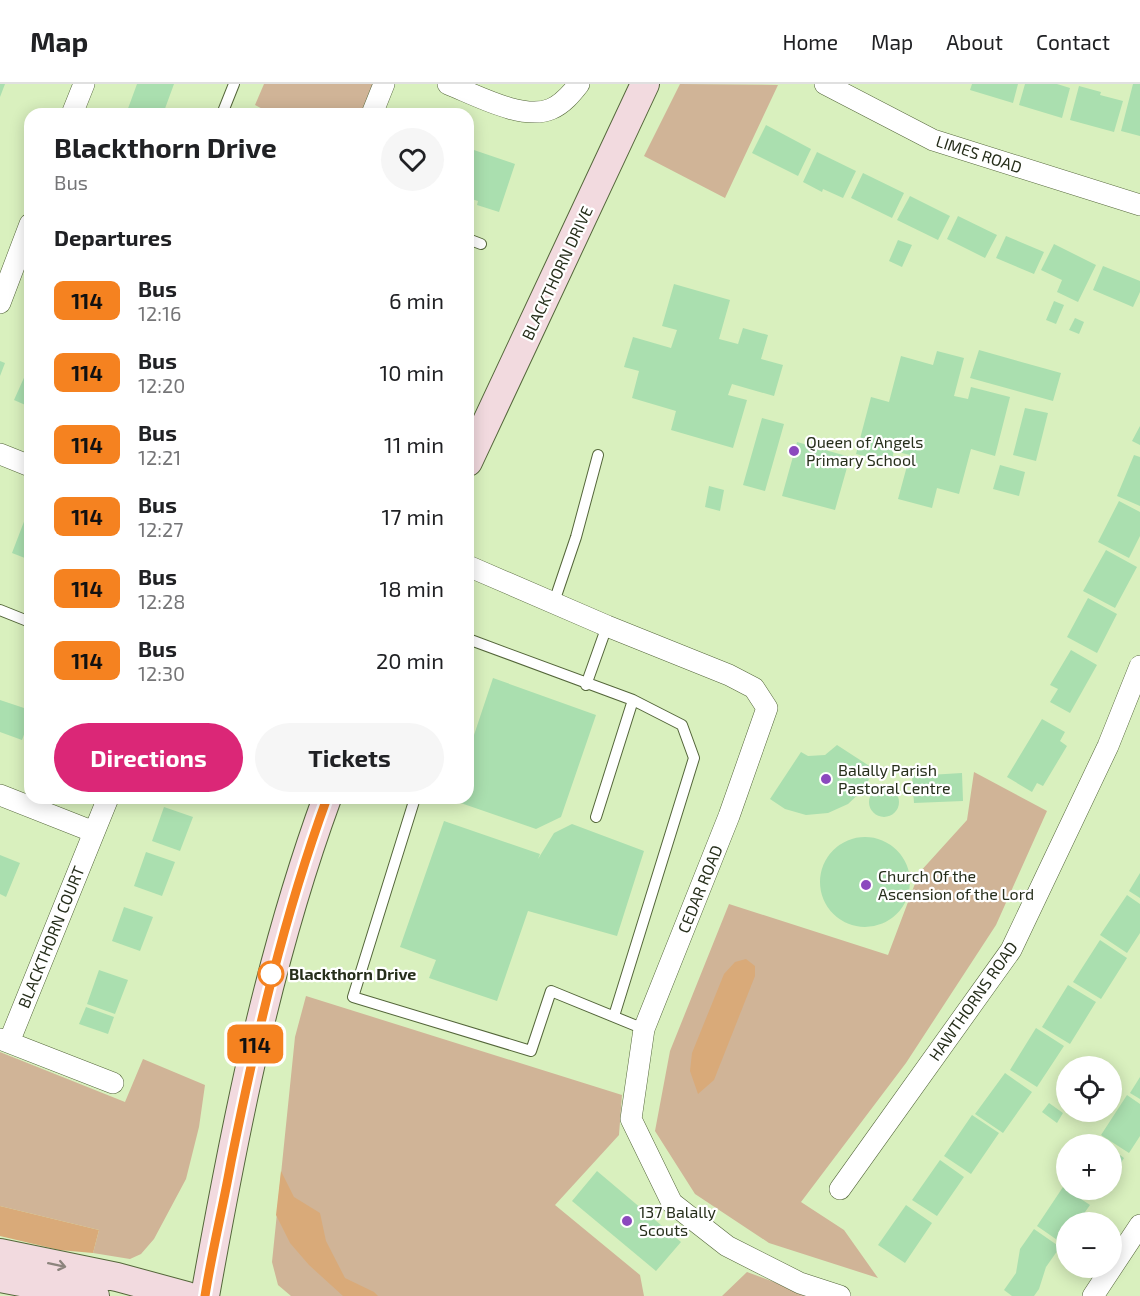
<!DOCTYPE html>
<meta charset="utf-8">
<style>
:root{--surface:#fff;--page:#f6f6f6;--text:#202124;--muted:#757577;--line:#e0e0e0;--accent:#db2777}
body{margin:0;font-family:"Exo 2",sans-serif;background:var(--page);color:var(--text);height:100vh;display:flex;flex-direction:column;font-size:22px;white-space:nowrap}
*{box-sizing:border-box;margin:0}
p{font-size:20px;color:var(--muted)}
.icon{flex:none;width:33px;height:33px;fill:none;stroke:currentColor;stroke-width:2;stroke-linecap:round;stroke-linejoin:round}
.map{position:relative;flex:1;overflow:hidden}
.drawer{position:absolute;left:24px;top:24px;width:450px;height:696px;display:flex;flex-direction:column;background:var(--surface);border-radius:18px;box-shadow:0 3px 15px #0003}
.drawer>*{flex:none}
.badge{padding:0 12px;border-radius:9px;font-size:21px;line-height:39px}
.fabs{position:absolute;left:1056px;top:972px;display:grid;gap:12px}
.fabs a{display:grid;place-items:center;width:66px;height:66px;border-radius:50%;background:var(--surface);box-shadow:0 3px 15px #0003;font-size:30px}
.map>.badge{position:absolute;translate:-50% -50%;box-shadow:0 0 0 3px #fff}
h2{padding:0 30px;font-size:22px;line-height:54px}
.round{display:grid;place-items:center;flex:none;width:63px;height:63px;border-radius:32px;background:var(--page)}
.summary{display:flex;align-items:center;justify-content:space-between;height:102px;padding:0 30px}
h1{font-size:28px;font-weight:700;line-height:45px}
.cta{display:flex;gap:12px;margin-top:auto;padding:12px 30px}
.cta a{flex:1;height:69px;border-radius:36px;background:var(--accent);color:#fff;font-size:24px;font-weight:700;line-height:69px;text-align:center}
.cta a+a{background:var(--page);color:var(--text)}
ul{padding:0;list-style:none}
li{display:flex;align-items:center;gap:18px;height:72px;padding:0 30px}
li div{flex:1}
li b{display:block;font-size:22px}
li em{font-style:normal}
li .badge{min-width:66px;font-weight:700;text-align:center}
header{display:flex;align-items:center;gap:36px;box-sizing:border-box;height:84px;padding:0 30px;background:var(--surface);border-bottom:2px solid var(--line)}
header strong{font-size:28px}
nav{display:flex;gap:33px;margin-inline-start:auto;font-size:21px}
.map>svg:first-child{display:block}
.green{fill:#d0b497}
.forest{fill:#d9aa79}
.building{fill:#aadfaf}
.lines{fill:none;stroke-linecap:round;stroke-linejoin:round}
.lane-casing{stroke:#54663a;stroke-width:12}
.street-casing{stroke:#54663a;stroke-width:22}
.secondary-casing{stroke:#54663a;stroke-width:30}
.lane{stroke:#fff;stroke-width:10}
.street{stroke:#fff;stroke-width:21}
.secondary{stroke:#f2dadf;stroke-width:28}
.oneway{stroke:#8c847d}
.line-casing{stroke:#fff;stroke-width:14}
.line{stroke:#f58220;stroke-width:9}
.poi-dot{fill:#8b49be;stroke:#fff;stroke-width:2}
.stop-dot{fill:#fff;stroke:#f58220;stroke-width:3}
.labels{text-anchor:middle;stroke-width:4.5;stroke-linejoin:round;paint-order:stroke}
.street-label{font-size:16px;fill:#262e1b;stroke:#fff}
.poi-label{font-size:16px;fill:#262e1b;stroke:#fff;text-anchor:start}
.stop-label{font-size:16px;font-weight:bold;fill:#262e1b;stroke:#fff;text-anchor:start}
</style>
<header>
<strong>Map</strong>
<nav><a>Home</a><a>Map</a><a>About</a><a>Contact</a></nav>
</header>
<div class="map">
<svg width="1140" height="1212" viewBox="0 0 1140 1212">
<rect width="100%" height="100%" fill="#d9f0be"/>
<path class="green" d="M 264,0 L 379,0 L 369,30 L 272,30 L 255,21 Z
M 680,0 L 778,1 L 725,114 L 644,72 Z
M 974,688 L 1047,727 L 996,841 L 906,979 L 801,1118 L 844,1146 L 878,1194 L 769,1159 L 695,1110 L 655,1047 L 670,967 L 729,820 L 888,871 L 919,789 L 967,736 Z
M 306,912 L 622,1011 L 619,1051 L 555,1121 L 640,1191 L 644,1212 L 291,1212 L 278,1201 L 272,1178 L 295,953 Z
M 0,968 L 125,1018 L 143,975 L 205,1001 L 199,1043 L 186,1095 L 154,1155 L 141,1170 L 130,1175 L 93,1169 L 99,1146 L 0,1122 Z
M 747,1188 L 812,1212 L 722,1212 Z"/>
<path class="forest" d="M 746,875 L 755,882 L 755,892 L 714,996 L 698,1010 L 690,987 L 692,969 L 724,890 L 735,878 Z
M 281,1087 L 294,1113 L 320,1129 L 326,1157 L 345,1194 L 374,1208 L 378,1212 L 343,1212 L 309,1181 L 290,1159 L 276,1131 Z
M 0,1122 L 99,1146 L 93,1169 L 59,1166 L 0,1152 Z"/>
<path class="building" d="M 0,0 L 5,0 L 0,13 Z
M 137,0 L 174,0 L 163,30 L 126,30 Z
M 972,0 L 1018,0 L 1013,19 L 970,6 Z
M 1025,0 L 1057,0 L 1070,4 L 1062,34 L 1019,21 Z
M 1133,0 L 1140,0 L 1140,52 L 1121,47 Z
M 1079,2 L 1101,8 L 1100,11 L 1123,17 L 1114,48 L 1070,36 Z
M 766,41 L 811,65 L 798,92 L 752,69 Z
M 468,64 L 515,80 L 499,128 L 477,121 L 478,117 L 468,114 Z
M 817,68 L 856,87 L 843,114 L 823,105 L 822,108 L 803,98 Z
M 863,89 L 904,109 L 892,134 L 851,114 Z
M 910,112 L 950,132 L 938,156 L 897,136 Z
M 958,132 L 997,151 L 985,174 L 947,155 Z
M 1006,152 L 1044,168 L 1034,190 L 996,174 Z
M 898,156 L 912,161 L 902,183 L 889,177 Z
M 1054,160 L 1096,181 L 1078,218 L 1057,208 L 1062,196 L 1041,186 Z
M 1103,182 L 1140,197 L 1140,208 L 1133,223 L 1093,206 Z
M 674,200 L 730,216 L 719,255 L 738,260 L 743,244 L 768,251 L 761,275 L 783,281 L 774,312 L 732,300 L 728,311 L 747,316 L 733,364 L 671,346 L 676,327 L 632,314 L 639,287 L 624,283 L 633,253 L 671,264 L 677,246 L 662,242 Z
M 1054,217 L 1064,221 L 1056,240 L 1046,236 Z
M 1075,234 L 1084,238 L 1079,250 L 1069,246 Z
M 979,266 L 1061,289 L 1053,317 L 970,294 Z
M 937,267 L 964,274 L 954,312 L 968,315 L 971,303 L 1010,313 L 995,372 L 971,365 L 959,410 L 937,404 L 932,424 L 898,415 L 910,371 L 894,367 L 891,379 L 856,370 L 871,313 L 889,318 L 901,272 L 933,281 Z
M 0,277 L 5,279 L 0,292 Z
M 27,287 L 30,288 L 30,323 L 14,316 Z
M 1025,324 L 1048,329 L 1036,377 L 1013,371 Z
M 762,334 L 784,340 L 765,407 L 743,401 Z
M 1140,342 L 1140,361 L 1132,357 Z
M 797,358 L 850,373 L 835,426 L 782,412 Z
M 1134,371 L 1140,373 L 1140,422 L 1117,412 Z
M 1000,381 L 1025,388 L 1019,412 L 993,405 Z
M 709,402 L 724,406 L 720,427 L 705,423 Z
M 1119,417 L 1140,428 L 1140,452 L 1129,474 L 1098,458 Z
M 25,435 L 30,436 L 30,476 L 12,469 Z
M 1106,466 L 1137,483 L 1115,524 L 1083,507 Z
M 1088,514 L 1117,530 L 1097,569 L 1067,553 Z
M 1071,566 L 1097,581 L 1070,629 L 1050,618 L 1058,605 L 1050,601 Z
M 493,594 L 596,631 L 561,733 L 536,745 L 452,716 L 453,714 L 468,714 L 468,669 Z
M 0,616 L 30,626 L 30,634 L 22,656 L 0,648 Z
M 1042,635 L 1065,648 L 1060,657 L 1067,662 L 1043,702 L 1037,699 L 1032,708 L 1007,693 Z
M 837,661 L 874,685 L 864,705 L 848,720 L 828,729 L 806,731 L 785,725 L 770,715 L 801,668 L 808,672 L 825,671 Z
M 962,689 L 963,717 L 914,719 L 912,692 Z
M869 718a15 15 0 1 1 30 0a15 15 0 1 1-30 0Z
M 164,723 L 193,733 L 180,767 L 152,757 Z
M 444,737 L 540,770 L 538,775 L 554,749 L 572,740 L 644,767 L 617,852 L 528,827 L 497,917 L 429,894 L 436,876 L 400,863 Z
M820 798a45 45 0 1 1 90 0a45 45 0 1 1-90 0Z
M 146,768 L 175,778 L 162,812 L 134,802 Z
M 0,771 L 20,779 L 6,813 L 0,810 Z
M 1140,789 L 1140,814 L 1129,807 Z
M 1127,811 L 1140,820 L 1140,849 L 1127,869 L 1100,851 Z
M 124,823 L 153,833 L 140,867 L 112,857 Z
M 1100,856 L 1127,874 L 1101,915 L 1073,898 Z
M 99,886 L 128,896 L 115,930 L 87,920 Z
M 1068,901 L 1096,918 L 1070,960 L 1042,943 Z
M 86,923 L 114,933 L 108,950 L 79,940 Z
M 1036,944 L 1064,962 L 1037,1003 L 1010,986 Z
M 1005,989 L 1032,1008 L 1003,1049 L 975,1030 Z
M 1140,993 L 1140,1015 L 1130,1009 Z
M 1127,1011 L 1140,1020 L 1140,1052 L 1129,1069 L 1101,1051 Z
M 1049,1019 L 1063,1029 L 1057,1039 L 1042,1028 Z
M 972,1031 L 999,1049 L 971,1090 L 944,1072 Z
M 1096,1055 L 1104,1060 L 1092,1060 Z
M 1112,1065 L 1124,1074 L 1112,1093 Z
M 940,1076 L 964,1093 L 937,1132 L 912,1116 Z
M 597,1087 L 681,1158 L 656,1187 L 572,1117 Z
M 1063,1103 L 1090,1121 L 1078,1138 L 1066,1138 L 1066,1156 L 1063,1160 L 1037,1142 Z
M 1083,1106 L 1104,1106 L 1098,1115 Z
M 906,1121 L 932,1139 L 905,1179 L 878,1161 Z
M 1034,1145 L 1060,1163 L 1046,1183 L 1039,1205 L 1034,1212 L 1012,1212 L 1004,1206 L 1016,1189 L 1020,1165 Z"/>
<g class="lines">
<defs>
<path id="lane" d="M 222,30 L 234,0
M 468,155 L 481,160
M 554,518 L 576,453 L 598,371
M 0,526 L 30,538
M 468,555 L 633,616 L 682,641 L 694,674 L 614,932
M 586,601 L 607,542
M 415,714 L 353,913 L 531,967 L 551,907 L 644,945
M 596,733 L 633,616"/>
<path id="street" d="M 448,0 C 476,11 523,37 551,25 C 563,20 572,9 579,0
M 825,0 L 933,56 L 1140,121
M 72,30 L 84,0
M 372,30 L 384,0
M 0,219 L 30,140
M 0,370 L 30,382
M 468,482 L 607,542 L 729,591 L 754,604 L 767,624 L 729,732 L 644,945 L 631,1035 L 672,1119 L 727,1162 L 800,1199 L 840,1212
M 0,711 L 94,748
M 0,955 L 113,999
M 9,958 L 108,714
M 840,1105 L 1011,866 L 1108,662 L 1140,582
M 1093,1212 L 1140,1141"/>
<path id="secondary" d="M 468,378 L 645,0
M 0,1169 L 117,1193 L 187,1212
M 0,1194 L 95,1212
M 205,1212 C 235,1044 268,875 327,714"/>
</defs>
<use href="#lane" class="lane-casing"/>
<use href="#street" class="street-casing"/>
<use href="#secondary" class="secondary-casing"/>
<use href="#lane" class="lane"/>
<use href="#street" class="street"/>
<use href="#secondary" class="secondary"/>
</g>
<defs><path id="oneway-shaft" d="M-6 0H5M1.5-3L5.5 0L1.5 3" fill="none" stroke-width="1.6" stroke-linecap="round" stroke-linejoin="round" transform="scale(1.5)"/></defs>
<use class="oneway" href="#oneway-shaft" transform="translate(57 1181) rotate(12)"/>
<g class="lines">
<defs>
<path id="line" d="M 205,1212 C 212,1167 223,1123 231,1078 C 256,953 283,835 327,714"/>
</defs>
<use href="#line" class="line-casing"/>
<use href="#line" class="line"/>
</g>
<g class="poi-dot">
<circle cx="794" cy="367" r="6"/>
<circle cx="826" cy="695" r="6"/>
<circle cx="866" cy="801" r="6"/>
<circle cx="627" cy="1137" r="6"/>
</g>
<circle class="stop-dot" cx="271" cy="890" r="12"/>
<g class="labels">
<g class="street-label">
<text transform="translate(979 70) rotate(18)" y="6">LIMES ROAD</text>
<text transform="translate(557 189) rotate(-65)" y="6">BLACKTHORN DRIVE</text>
<text transform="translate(700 805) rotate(-68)" y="6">CEDAR ROAD</text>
<text transform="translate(51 853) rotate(-68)" y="6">BLACKTHORN COURT</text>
<text transform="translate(973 917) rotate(-55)" y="6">HAWTHORNS ROAD</text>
</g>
<g class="poi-label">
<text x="806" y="364">Queen of Angels<tspan x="806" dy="18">Primary School</tspan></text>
<text x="838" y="692">Balally Parish<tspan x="838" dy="18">Pastoral Centre</tspan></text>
<text x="878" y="798">Church Of the<tspan x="878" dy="18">Ascension of the Lord</tspan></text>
<text x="639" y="1134">137 Balally<tspan x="639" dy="18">Scouts</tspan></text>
</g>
<g class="stop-label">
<text x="289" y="896">Blackthorn Drive</text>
</g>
</g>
</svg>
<div class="fabs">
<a><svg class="icon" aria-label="locate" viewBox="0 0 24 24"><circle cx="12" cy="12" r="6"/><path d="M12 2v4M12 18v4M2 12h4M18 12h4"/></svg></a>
<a>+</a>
<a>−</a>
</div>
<b class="badge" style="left:255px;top:960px;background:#f58220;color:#111">114</b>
<section class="drawer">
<div class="summary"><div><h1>Blackthorn Drive</h1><p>Bus</p></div><a class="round"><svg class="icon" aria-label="heart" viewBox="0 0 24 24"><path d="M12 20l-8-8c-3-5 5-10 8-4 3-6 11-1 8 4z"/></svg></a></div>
<h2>Departures</h2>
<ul>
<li><span class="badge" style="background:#f58220;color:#111">114</span><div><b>Bus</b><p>12:16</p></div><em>6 min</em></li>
<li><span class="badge" style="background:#f58220;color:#111">114</span><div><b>Bus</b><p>12:20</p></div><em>10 min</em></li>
<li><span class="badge" style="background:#f58220;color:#111">114</span><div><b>Bus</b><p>12:21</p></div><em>11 min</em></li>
<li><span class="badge" style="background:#f58220;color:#111">114</span><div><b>Bus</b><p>12:27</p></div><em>17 min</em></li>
<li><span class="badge" style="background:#f58220;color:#111">114</span><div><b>Bus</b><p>12:28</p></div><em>18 min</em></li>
<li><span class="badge" style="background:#f58220;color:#111">114</span><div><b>Bus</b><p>12:30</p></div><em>20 min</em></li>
</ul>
<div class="cta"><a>Directions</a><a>Tickets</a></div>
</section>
</div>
